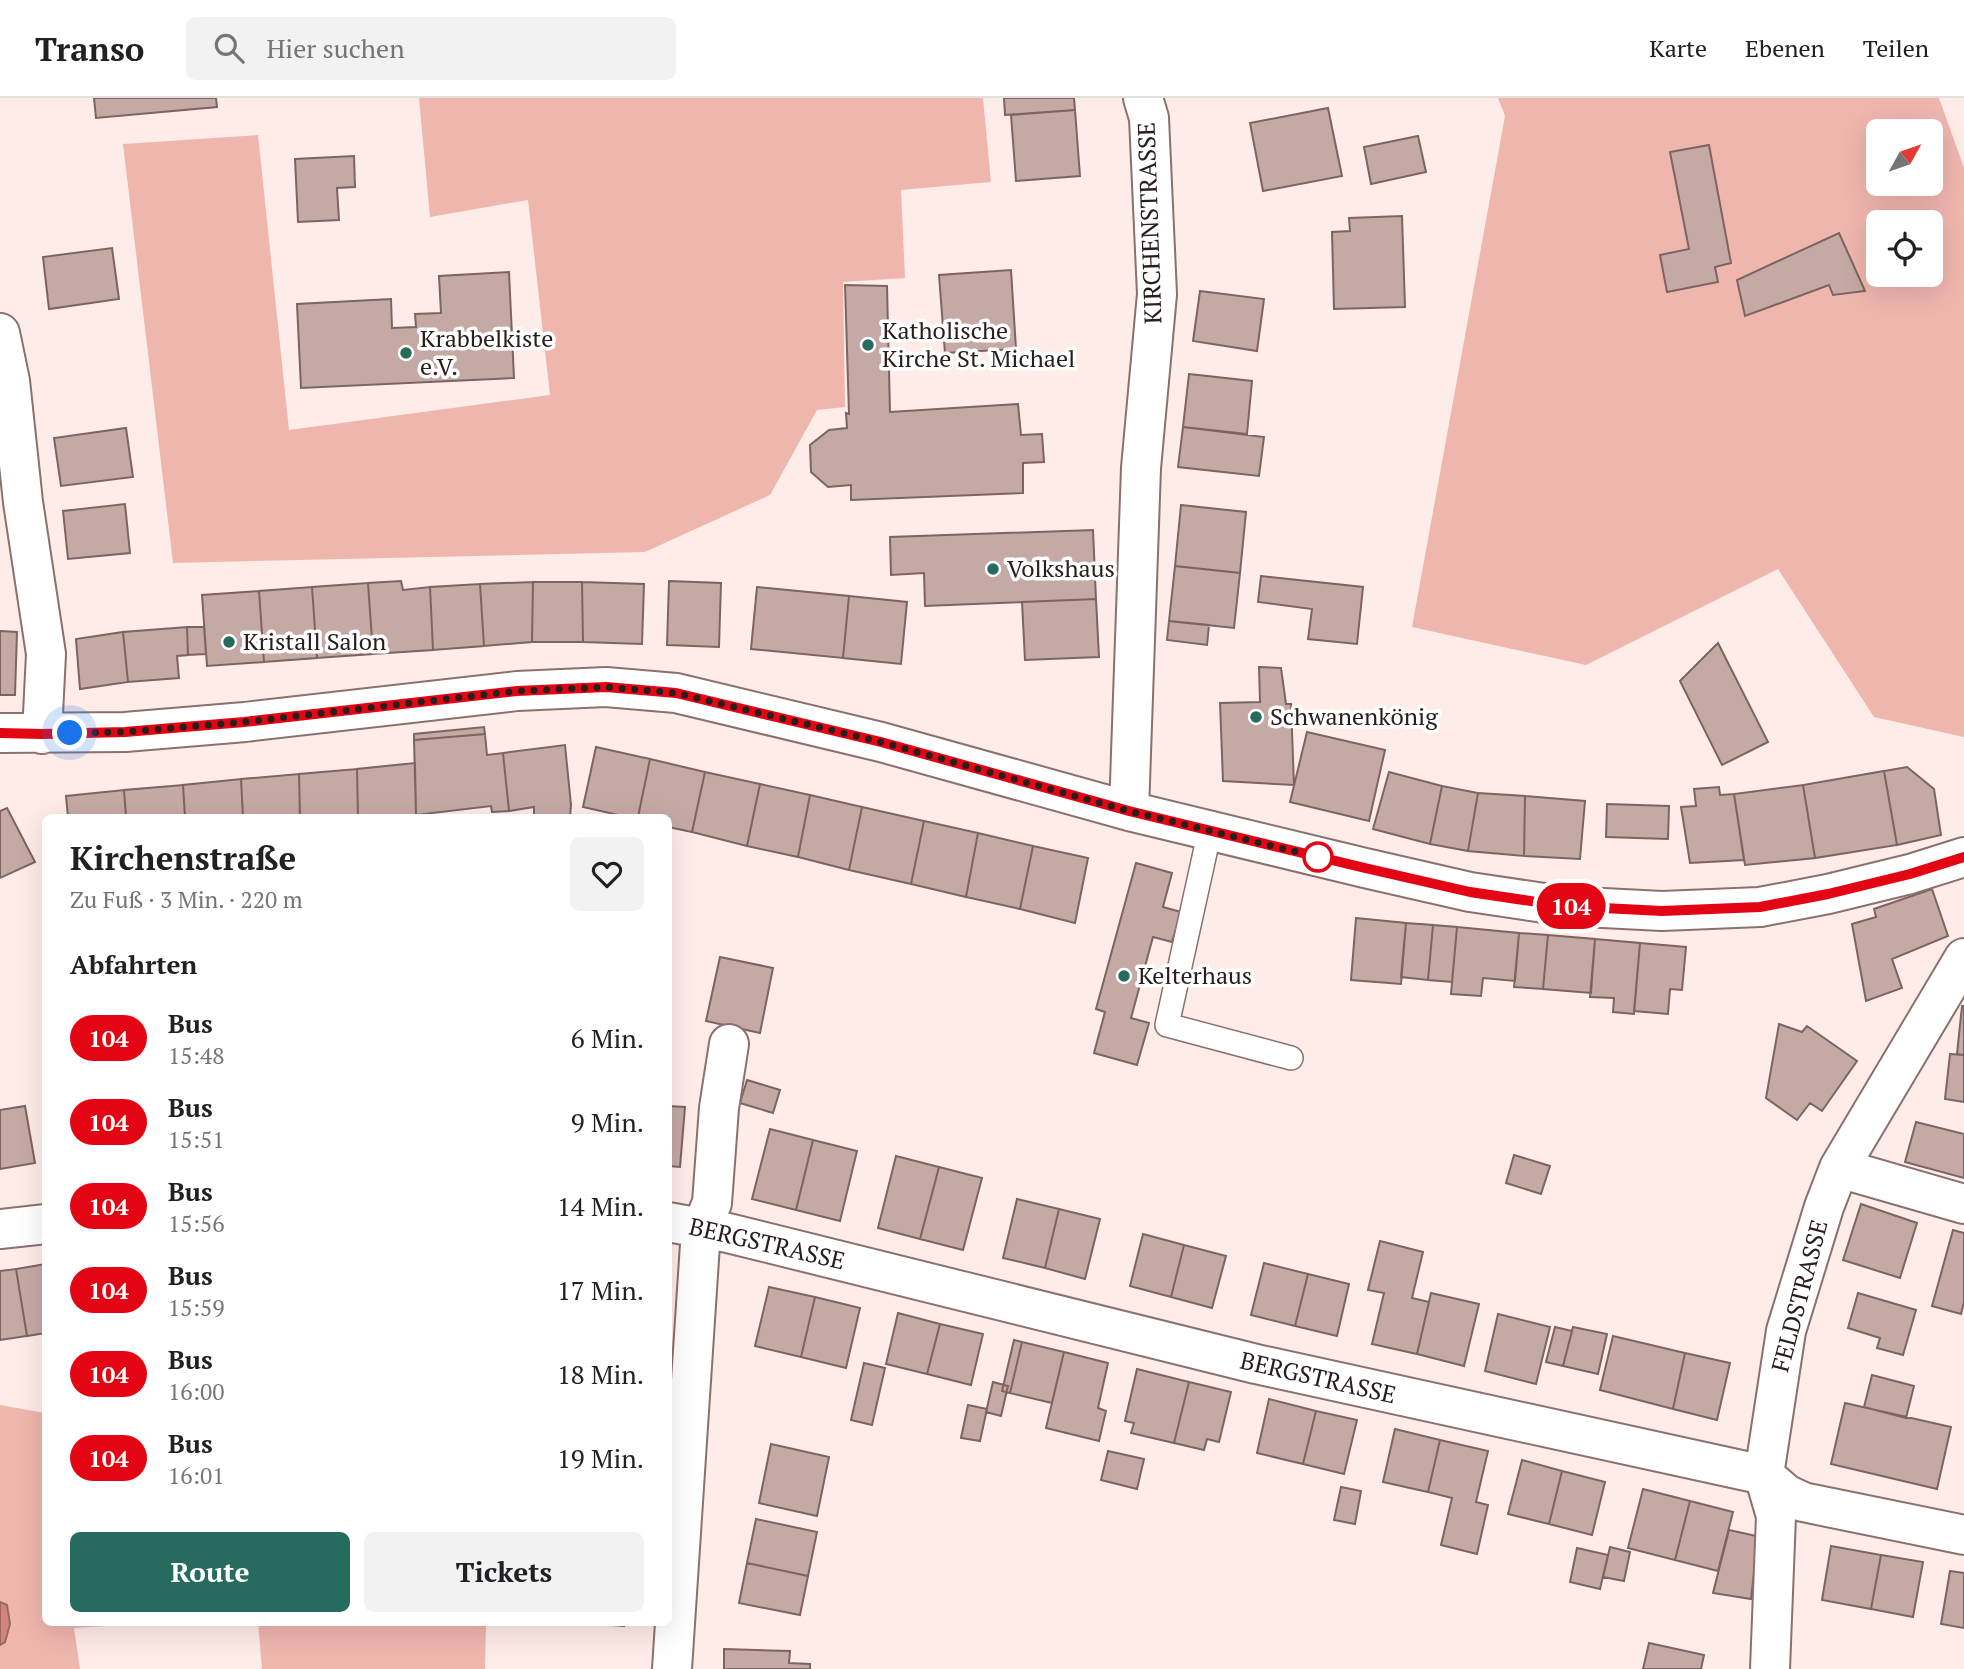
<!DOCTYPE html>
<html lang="de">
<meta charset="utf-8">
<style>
:root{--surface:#fff;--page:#f2f2f2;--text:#202124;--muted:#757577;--line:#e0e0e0;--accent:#276b5e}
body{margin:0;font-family:"PT Serif",serif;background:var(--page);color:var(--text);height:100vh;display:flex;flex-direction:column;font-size:26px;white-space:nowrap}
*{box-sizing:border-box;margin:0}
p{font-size:23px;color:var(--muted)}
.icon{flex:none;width:38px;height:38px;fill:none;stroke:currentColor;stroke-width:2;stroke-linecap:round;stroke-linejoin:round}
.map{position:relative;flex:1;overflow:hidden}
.side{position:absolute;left:42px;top:716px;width:630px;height:812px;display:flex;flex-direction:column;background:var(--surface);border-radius:10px;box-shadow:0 7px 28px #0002}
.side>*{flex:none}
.badge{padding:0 14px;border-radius:23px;font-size:24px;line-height:46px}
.needle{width:46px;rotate:50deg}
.fabs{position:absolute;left:1866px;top:21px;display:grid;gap:14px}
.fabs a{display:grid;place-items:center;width:77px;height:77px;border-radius:10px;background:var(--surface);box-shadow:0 7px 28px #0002;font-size:35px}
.you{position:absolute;width:35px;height:35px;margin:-18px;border:5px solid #fff;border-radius:50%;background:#1a73e8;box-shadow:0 0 0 10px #1a73e833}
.map>.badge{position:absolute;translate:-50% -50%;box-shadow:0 0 0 4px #fff}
h2{padding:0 28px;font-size:26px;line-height:63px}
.round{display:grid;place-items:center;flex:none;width:74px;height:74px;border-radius:10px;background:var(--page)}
.headline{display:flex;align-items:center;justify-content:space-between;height:119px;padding:0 28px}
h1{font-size:33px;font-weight:700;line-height:52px}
.button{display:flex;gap:14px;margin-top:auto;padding:14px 28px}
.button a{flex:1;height:80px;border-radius:10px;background:var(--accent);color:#fff;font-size:28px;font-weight:700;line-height:80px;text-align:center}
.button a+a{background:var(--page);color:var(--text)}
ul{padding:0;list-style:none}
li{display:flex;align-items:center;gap:21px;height:84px;padding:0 28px}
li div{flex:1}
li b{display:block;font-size:26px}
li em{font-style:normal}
li .badge{min-width:77px;font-weight:700;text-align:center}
header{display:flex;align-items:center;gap:42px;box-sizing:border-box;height:98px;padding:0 35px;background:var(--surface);border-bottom:2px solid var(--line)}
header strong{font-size:33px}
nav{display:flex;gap:38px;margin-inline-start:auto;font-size:24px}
.search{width:490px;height:63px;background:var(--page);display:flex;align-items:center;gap:18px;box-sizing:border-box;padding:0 24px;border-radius:10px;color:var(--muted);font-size:26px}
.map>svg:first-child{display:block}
.green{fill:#efb6ae;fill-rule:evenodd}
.water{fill:#d1867d;stroke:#9f6760;stroke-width:2}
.building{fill:#c5a9a5;stroke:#7e6461;stroke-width:2}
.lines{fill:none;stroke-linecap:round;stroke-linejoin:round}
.service-casing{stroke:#8b716d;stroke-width:26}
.minor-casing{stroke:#8b716d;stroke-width:42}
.service{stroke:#fff;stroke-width:23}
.minor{stroke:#fff;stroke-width:38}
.line-casing{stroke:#fff;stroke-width:16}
.line{stroke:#e30513;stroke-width:10}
.walk{stroke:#291e1d;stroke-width:7;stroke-dasharray:0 12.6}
.poi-dot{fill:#276b5e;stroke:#fff;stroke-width:2.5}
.stop-dot{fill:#fff;stroke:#e30513;stroke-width:3.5}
.labels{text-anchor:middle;stroke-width:7;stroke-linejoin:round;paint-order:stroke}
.street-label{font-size:24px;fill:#291e1d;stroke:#fff}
.poi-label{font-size:24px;fill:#291e1d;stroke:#fff;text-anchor:start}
</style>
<header>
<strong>Transo</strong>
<div class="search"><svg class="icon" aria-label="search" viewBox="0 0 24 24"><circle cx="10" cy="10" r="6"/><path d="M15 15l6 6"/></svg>Hier suchen</div>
<nav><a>Karte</a><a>Ebenen</a><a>Teilen</a></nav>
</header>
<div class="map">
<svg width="1964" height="1571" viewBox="0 0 1964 1571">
<rect width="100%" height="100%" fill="#feece9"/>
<path class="green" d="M 419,0 L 983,0 L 991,84 L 901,92 L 905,180 L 843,184 L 845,309 L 817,312 L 770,397 L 645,454 L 173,465 L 123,46 L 258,37 L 289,332 L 550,297 L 528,102 L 430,119 Z
M 1498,0 L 1939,0 L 1964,70 L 1964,639 L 1874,619 L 1778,471 L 1586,567 L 1412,529 L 1505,18 ZM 1878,33 L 1930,33 L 1930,86 L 1878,86 ZM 1878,124 L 1930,124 L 1930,177 L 1878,177 Z
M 0,1307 L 45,1315 L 46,1524 L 175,1524 L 74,1530 L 80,1571 L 0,1571 Z
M 258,1524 L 486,1524 L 485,1571 L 262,1571 Z"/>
<path class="water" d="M 0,1504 L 7,1507 L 10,1526 L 5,1544 L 0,1547 Z"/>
<path class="building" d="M 94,0 L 216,0 L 217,9 L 96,20 Z
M 1004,0 L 1074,0 L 1075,12 L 1005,17 Z
M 1328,10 L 1342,78 L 1263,93 L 1250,25 Z
M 1075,12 L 1080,78 L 1016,83 L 1011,17 Z
M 1418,38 L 1426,74 L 1371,86 L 1364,49 Z
M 1709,47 L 1731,165 L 1715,169 L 1718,184 L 1667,194 L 1660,157 L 1689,151 L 1670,54 Z
M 354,58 L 355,89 L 337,90 L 339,122 L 298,124 L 295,61 Z
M 1402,118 L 1405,209 L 1334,211 L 1332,134 L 1350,133 L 1349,120 Z
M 1839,135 L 1865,193 L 1833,197 L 1829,187 L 1745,218 L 1737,182 Z
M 112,150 L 119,201 L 49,211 L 43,159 Z
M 1011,172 L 1016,251 L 945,255 L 939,177 Z
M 509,174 L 514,280 L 301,290 L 297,206 L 391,201 L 392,230 L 416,229 L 415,216 L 441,215 L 439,178 Z
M 845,187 L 887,188 L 890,314 L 1018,306 L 1021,337 L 1042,336 L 1044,364 L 1023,365 L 1023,395 L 851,402 L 851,387 L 828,389 L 811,374 L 810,347 L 829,332 L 847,330 L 846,315 L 849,316 Z
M 1200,193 L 1264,201 L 1257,253 L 1193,243 Z
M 1189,276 L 1252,283 L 1247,336 L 1183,329 Z
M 1183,329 L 1264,339 L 1259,378 L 1178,369 Z
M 126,330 L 133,379 L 61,388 L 54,340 Z
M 125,406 L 130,455 L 68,461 L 63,413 Z
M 1181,407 L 1246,414 L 1240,475 L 1175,468 Z
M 1093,432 L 1096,501 L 925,508 L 924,475 L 891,477 L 890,439 Z
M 1175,468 L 1240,475 L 1234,530 L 1169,523 Z
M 1261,478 L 1363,489 L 1357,546 L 1308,541 L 1312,511 L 1258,504 Z
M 401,483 L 403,492 L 430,489 L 433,552 L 373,556 L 368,485 Z
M 669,483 L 721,485 L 719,549 L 667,547 Z
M 533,484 L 532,544 L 484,548 L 480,486 Z
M 533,484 L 582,484 L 583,544 L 532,544 Z
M 582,484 L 644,486 L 642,546 L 583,544 Z
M 368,485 L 373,556 L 317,560 L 312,489 Z
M 480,486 L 484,548 L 433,552 L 430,489 Z
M 312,489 L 317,560 L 264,564 L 259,493 Z
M 757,489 L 849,498 L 843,560 L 751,551 Z
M 259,493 L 264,564 L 207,568 L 202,497 Z
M 849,498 L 907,504 L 901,566 L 843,560 Z
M 1096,501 L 1099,559 L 1025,562 L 1022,504 Z
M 1169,523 L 1209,527 L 1207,547 L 1167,542 Z
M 187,529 L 188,557 L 177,558 L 179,580 L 128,584 L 123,534 Z
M 187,529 L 204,529 L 206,556 L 188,557 Z
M 0,533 L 17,534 L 15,597 L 0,597 Z
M 123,534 L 128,584 L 80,591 L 76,541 Z
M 1718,545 L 1768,644 L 1722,667 L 1680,583 Z
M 1259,569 L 1281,570 L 1286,606 L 1291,606 L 1294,687 L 1223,683 L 1220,605 L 1260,604 Z
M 484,629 L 485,636 L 414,642 L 414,636 Z
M 1307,634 L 1385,652 L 1369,723 L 1290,704 Z
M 485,636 L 487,657 L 503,655 L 509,713 L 492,714 L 491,708 L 416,717 L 414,642 Z
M 565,647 L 571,707 L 570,719 L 534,719 L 534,709 L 509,713 L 503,655 Z
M 596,649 L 650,661 L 638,719 L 627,719 L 583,709 Z
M 650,661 L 705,674 L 692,734 L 668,729 L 668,719 L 638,719 Z
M 415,665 L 416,717 L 358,719 L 357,671 Z
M 1907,669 L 1934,691 L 1941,737 L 1897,747 L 1884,673 Z
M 357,671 L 358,719 L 300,719 L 299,676 Z
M 1884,673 L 1897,747 L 1815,760 L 1803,687 Z
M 705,674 L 760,686 L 747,748 L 692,734 Z
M 1389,674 L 1442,688 L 1430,746 L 1373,731 Z
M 299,676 L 300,719 L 243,719 L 241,681 Z
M 241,681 L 243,719 L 185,719 L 183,687 Z
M 760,686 L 810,697 L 798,759 L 747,748 Z
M 183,687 L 185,719 L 126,719 L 124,692 Z
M 1803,687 L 1815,760 L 1745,767 L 1734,696 Z
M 1442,688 L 1478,695 L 1468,753 L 1430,746 Z
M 1719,689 L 1720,697 L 1734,696 L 1744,762 L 1690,765 L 1681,709 L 1696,708 L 1694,691 Z
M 124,692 L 126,719 L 68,719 L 66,698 Z
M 1478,695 L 1525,698 L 1524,758 L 1468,753 Z
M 810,697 L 862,709 L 849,772 L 798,759 Z
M 1525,698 L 1585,703 L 1580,761 L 1524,758 Z
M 1607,706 L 1669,708 L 1668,741 L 1606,739 Z
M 862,709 L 924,723 L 911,786 L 849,772 Z
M 7,710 L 35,764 L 0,780 L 0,713 Z
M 924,723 L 978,735 L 966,799 L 911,786 Z
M 978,735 L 1033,748 L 1020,811 L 966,799 Z
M 1033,748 L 1088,760 L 1075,825 L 1020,811 Z
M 1136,765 L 1172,775 L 1163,809 L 1181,814 L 1172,844 L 1153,839 L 1131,920 L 1149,925 L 1137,967 L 1094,955 L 1105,914 L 1096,911 Z
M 1932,791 L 1948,838 L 1892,861 L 1902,890 L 1866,903 L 1852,826 L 1876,819 L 1874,811 Z
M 1356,820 L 1406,825 L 1401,886 L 1351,882 Z
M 1406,825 L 1433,827 L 1428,882 L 1401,879 Z
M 1433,827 L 1457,829 L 1452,884 L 1428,882 Z
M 1457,829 L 1519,835 L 1515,883 L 1483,880 L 1481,898 L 1451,896 Z
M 1519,835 L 1548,837 L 1543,891 L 1514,889 Z
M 1548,837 L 1595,841 L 1591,895 L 1543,891 Z
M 1595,841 L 1640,845 L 1634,916 L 1613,914 L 1614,900 L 1590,899 Z
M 1640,845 L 1686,849 L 1682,892 L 1670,891 L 1668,916 L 1634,913 Z
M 720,859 L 773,870 L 760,935 L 706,923 Z
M 1962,908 L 1964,908 L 1964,957 L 1957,956 Z
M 1779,926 L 1802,934 L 1807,928 L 1857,963 L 1822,1013 L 1810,1005 L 1797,1022 L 1766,1000 Z
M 1950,956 L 1964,957 L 1964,1004 L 1945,1001 Z
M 747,982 L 780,992 L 773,1015 L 740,1005 Z
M 25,1008 L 35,1065 L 0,1071 L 0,1012 Z
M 668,1008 L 685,1009 L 680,1069 L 668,1068 Z
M 1916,1024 L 1964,1036 L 1964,1080 L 1905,1064 Z
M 770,1031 L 813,1042 L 796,1112 L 752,1101 Z
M 813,1042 L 857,1053 L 840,1123 L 796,1112 Z
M 1514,1057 L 1550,1068 L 1541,1096 L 1506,1085 Z
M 896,1058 L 939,1069 L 920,1141 L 878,1130 Z
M 939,1069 L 982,1080 L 963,1152 L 920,1141 Z
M 1017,1101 L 1059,1111 L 1045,1170 L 1003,1160 Z
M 1861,1106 L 1917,1125 L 1900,1180 L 1843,1162 Z
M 1059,1111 L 1100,1121 L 1085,1181 L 1045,1170 Z
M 1953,1132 L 1964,1135 L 1964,1204 L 1961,1216 L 1932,1208 Z
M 1143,1136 L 1184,1147 L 1171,1199 L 1130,1188 Z
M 1380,1143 L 1423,1154 L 1412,1200 L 1429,1204 L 1417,1256 L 1372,1246 L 1384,1195 L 1368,1192 Z
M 1184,1147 L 1226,1158 L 1212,1210 L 1171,1199 Z
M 1264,1165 L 1308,1176 L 1295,1228 L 1251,1217 Z
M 46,1166 L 46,1235 L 27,1238 L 16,1171 Z
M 16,1171 L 27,1238 L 0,1242 L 0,1173 Z
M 1308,1176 L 1349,1186 L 1337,1238 L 1295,1228 Z
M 769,1189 L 815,1199 L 801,1259 L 755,1248 Z
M 1431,1195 L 1479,1206 L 1464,1268 L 1417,1256 Z
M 1858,1195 L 1916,1212 L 1903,1257 L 1877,1250 L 1880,1240 L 1848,1230 Z
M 815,1199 L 860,1210 L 846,1270 L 801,1259 Z
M 898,1215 L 940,1226 L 927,1276 L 886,1266 Z
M 1498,1216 L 1550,1229 L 1536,1286 L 1485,1273 Z
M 940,1226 L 983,1236 L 971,1287 L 927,1276 Z
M 1555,1229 L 1572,1233 L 1563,1268 L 1546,1264 Z
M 1573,1229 L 1607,1236 L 1598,1276 L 1563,1268 Z
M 1613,1238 L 1685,1255 L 1673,1311 L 1600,1292 Z
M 1014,1242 L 1022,1244 L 1010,1295 L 1002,1293 Z
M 1022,1244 L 1064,1254 L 1052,1305 L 1010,1295 Z
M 1064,1254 L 1108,1265 L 1098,1310 L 1106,1313 L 1099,1343 L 1046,1330 Z
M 1685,1255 L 1730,1265 L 1717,1322 L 1673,1311 Z
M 864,1265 L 885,1270 L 872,1327 L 851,1322 Z
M 1137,1271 L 1189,1284 L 1174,1345 L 1131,1335 L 1134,1325 L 1125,1323 Z
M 1872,1277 L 1914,1288 L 1906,1320 L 1864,1309 Z
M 993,1284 L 1008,1288 L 1001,1318 L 986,1314 Z
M 1189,1284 L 1231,1294 L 1219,1344 L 1207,1341 L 1204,1352 L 1174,1345 Z
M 1269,1301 L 1316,1313 L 1303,1366 L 1257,1355 Z
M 1845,1305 L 1951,1329 L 1937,1391 L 1831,1366 Z
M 968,1307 L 987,1311 L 980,1343 L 961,1340 Z
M 1316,1313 L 1357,1322 L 1344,1376 L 1303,1366 Z
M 1395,1331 L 1440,1342 L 1428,1394 L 1383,1384 Z
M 1440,1342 L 1488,1353 L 1476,1404 L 1488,1407 L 1477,1456 L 1441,1447 L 1452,1400 L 1428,1394 Z
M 771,1346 L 829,1359 L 817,1418 L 759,1405 Z
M 1108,1353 L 1144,1361 L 1137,1391 L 1101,1382 Z
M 1522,1362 L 1562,1373 L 1549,1426 L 1508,1416 Z
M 1562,1373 L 1605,1384 L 1592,1437 L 1549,1426 Z
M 1341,1389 L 1361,1393 L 1355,1426 L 1334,1422 Z
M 1643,1391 L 1690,1403 L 1675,1462 L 1628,1450 Z
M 1690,1403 L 1733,1414 L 1718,1473 L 1675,1462 Z
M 756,1421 L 817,1434 L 808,1478 L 747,1465 Z
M 1729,1432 L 1761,1439 L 1761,1476 L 1754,1475 L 1751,1501 L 1713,1495 Z
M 1831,1448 L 1881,1457 L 1871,1511 L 1822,1502 Z
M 1610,1449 L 1630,1454 L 1624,1483 L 1603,1479 Z
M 1577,1450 L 1608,1457 L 1600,1491 L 1570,1484 Z
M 1881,1457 L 1923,1464 L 1913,1519 L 1871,1511 Z
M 747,1465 L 808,1478 L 800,1517 L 739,1505 Z
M 1950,1473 L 1964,1475 L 1964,1530 L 1941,1526 Z
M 570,1524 L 624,1524 L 624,1528 Z
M 1649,1545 L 1704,1557 L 1701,1571 L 1643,1571 Z
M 724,1551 L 790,1553 L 789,1565 L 810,1566 L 810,1571 L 724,1571 Z"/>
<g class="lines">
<defs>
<path id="service" d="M 1210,732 L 1167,927 L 1291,960"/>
<path id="minor" d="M 0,235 L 10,283 L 23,404 L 46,556 L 42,636
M 0,635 L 125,634 L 245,624 L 517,593 L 606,589 L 676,595 L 881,644 L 1129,713 L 1365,770 L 1470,794 L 1564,808 L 1662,813 L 1760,809 L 1828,796 L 1910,776 L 1964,759
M 1129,713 L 1141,370 L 1157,196 L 1149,20 L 1143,0
M 1839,1070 L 1964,1106
M 668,1124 L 728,1135 L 1256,1266 L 1764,1377 L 1786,1396 L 1803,1404 L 1964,1437
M 0,1131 L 46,1126
M 672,1571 L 701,1131 L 712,1105 L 719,1010 L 729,946
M 1770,1571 L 1776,1418 L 1764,1377 L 1786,1233 L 1824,1109 L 1839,1070 L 1964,860"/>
</defs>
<use href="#service" class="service-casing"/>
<use href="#minor" class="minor-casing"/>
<use href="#service" class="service"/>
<use href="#minor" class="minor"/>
</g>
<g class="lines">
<defs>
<path id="line" d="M 0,635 L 42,636 L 125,634 L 244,624 L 517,593 L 606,589 L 676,595 L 881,644 L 1129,713 L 1365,770 L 1470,794 L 1564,808 L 1662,813 L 1760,809 L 1828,796 L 1910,776 L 1964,759"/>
</defs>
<use href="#line" class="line-casing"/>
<use href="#line" class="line"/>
<path class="walk" d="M 70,635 L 125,634 L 244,624 L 517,593 L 606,589 L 676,595 L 881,644 L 1129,713 L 1318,759"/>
</g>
<g class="poi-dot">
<circle cx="868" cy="247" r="7"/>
<circle cx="406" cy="255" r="7"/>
<circle cx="993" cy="471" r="7"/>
<circle cx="229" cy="544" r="7"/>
<circle cx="1256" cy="619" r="7"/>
<circle cx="1124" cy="878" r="7"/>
</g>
<circle class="stop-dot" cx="1318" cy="759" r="14"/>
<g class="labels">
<g class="street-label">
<text transform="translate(1150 125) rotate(-92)" y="8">KIRCHENSTRASSE</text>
<text transform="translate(767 1146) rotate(13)" y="8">BERGSTRASSE</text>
<text transform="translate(1800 1198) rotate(-75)" y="8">FELDSTRASSE</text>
<text transform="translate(1318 1280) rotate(13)" y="8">BERGSTRASSE</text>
</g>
<g class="poi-label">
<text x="882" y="241">Katholische<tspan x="882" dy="28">Kirche St. Michael</tspan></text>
<text x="420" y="249">Krabbelkiste<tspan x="420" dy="28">e.V.</tspan></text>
<text x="1007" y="479">Volkshaus</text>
<text x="243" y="552">Kristall Salon</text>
<text x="1270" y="627">Schwanenkönig</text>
<text x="1138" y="886">Kelterhaus</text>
</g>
</g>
</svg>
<div class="fabs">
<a><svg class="needle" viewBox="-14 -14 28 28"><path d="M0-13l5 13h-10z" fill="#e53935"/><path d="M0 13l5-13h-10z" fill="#757577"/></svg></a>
<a><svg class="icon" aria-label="locate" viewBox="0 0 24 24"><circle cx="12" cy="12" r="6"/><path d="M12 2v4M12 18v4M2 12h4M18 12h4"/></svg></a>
</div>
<div class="you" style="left:70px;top:635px"></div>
<b class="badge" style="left:1571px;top:808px;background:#e30513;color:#fff">104</b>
<section class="side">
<div class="headline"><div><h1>Kirchenstraße</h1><p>Zu Fuß · 3 Min. · 220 m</p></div><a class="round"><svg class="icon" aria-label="heart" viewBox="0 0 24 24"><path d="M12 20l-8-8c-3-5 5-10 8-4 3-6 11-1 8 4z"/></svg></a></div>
<h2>Abfahrten</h2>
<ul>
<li><span class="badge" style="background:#e30513;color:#fff">104</span><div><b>Bus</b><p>15:48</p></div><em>6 Min.</em></li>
<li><span class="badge" style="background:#e30513;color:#fff">104</span><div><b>Bus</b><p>15:51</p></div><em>9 Min.</em></li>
<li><span class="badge" style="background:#e30513;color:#fff">104</span><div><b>Bus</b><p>15:56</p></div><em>14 Min.</em></li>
<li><span class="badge" style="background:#e30513;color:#fff">104</span><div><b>Bus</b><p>15:59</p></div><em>17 Min.</em></li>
<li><span class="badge" style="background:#e30513;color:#fff">104</span><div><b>Bus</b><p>16:00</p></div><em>18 Min.</em></li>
<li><span class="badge" style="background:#e30513;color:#fff">104</span><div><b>Bus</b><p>16:01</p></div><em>19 Min.</em></li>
</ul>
<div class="button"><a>Route</a><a>Tickets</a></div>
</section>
</div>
